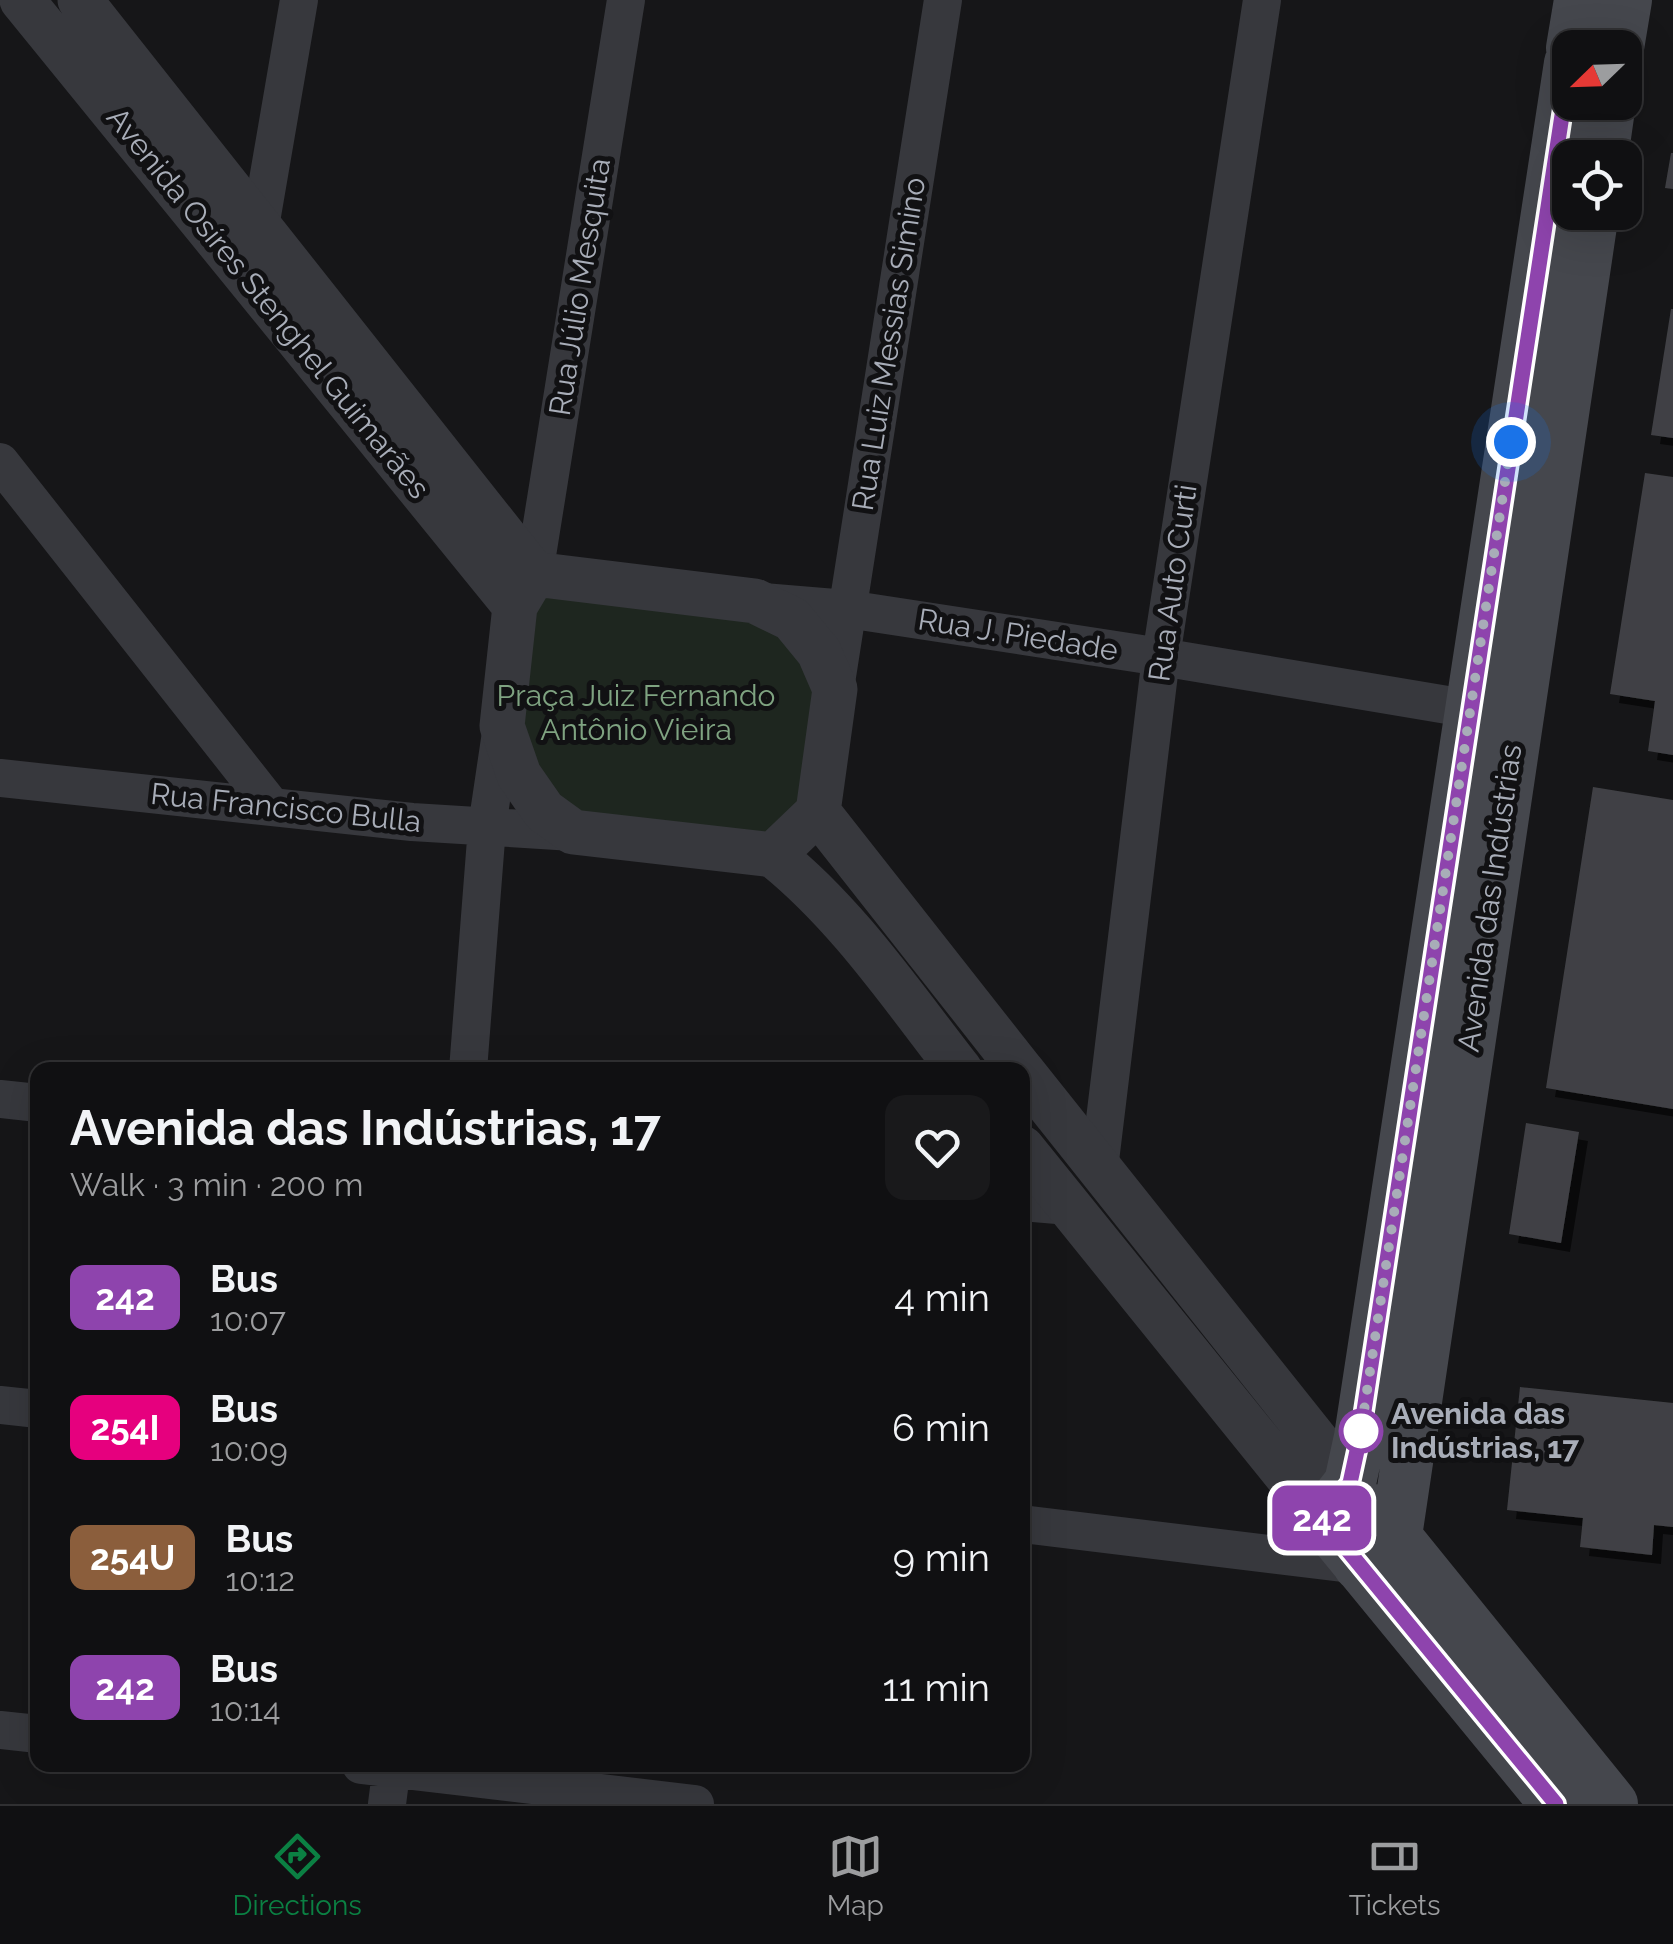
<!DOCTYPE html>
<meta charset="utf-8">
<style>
:root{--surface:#101012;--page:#19191b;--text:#f1f3f6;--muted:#9c9d9f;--line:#303032;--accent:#0b8043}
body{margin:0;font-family:Raleway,sans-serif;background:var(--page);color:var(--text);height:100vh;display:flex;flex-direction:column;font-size:38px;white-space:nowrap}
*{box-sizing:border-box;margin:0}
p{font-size:32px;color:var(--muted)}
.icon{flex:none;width:55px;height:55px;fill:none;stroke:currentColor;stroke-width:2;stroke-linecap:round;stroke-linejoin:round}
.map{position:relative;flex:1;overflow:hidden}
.drawer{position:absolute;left:30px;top:1062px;width:1000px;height:710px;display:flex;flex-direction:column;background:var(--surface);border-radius:20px;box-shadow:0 10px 40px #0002,0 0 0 2px var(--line)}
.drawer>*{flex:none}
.badge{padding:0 20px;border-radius:15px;font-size:35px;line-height:65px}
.needle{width:65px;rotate:247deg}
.controls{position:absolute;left:1552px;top:30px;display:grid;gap:20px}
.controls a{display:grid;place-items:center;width:90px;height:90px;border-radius:20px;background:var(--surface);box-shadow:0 10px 40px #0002,0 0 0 2px var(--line);font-size:50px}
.you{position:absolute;width:50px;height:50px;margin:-25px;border:8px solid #fff;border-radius:50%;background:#1a73e8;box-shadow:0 0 0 15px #1a73e833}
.map>.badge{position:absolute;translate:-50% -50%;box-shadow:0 0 0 5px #fff}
.round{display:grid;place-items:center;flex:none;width:105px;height:105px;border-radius:20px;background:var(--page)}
.overview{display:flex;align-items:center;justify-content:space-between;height:170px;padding:0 40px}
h1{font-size:48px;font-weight:700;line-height:75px}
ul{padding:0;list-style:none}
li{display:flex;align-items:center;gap:30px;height:130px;padding:0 40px}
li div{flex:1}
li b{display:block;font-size:38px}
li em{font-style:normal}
li .badge{min-width:110px;font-weight:700;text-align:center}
.dock{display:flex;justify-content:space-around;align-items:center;height:140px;border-top:2px solid var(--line);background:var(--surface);font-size:28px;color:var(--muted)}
.dock a{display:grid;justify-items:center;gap:5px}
.dock .active{color:var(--accent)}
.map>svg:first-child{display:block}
.green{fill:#1e261f}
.building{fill:#404145;filter:url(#shadow)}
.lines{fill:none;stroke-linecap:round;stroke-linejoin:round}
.minor{stroke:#37383d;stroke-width:38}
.tertiary{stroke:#37383d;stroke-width:45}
.secondary{stroke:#45474d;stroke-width:52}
.line-casing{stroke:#fff;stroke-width:22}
.line{stroke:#8e44ad;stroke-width:15}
.walk{stroke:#a8adb8;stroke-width:10;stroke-dasharray:0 18}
.stop-dot{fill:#fff;stroke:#8e44ad;stroke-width:5}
.labels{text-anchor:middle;stroke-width:10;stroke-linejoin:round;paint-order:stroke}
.street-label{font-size:30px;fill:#a8adb8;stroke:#111113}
.park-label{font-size:30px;fill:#7fa381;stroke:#111113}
.stop-label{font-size:30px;font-weight:bold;fill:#a8adb8;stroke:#111113;text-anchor:start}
</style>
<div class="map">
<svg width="1673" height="1804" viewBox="0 0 1673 1804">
<defs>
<filter id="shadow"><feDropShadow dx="9" dy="9" stdDeviation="0" flood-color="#0009"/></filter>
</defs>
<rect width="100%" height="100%" fill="#161618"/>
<path class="green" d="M 534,574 L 755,601 L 819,652 L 818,812 L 773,855 L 573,832 L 519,775 Z"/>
<path class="building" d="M 1671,153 L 1673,153 L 1673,189 L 1665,188 Z
M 1671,309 L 1673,309 L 1673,438 L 1651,435 Z
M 1645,473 L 1673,477 L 1673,755 L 1648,751 L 1655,701 L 1610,694 Z
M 1593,787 L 1673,800 L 1673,1109 L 1546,1088 Z
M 1526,1123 L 1579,1132 L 1561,1243 L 1509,1234 Z
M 1520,1387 L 1673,1403 L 1673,1527 L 1654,1525 L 1652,1555 L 1580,1547 L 1583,1518 L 1507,1510 Z"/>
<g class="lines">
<path class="minor" d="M 252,248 L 260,227 L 299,0
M 0,462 L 272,807
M 534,574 L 626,0
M 763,602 L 847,609 L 1161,657 L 1495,713
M 835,689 L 943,0
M 0,778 L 412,822 L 573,832
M 468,1070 L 487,827 L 502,726
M 0,1099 L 38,1103
M 1099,1169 L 1161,657 L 1262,0
M 1022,1202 L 1069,1206
M 0,1405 L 38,1409
M 1022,1524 L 1359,1565
M 0,1730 L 38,1734
M 361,1765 L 695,1804
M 387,1804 L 392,1765"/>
<path class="tertiary" d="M 22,0 L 515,606
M 80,0 L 534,574
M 534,574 L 755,601 L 792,619 L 819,652 L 835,689 L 818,812 L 773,855 L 573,832 L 544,811 L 519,775 L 502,726 L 515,606 Z
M 818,812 L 1021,1070
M 773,855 C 847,914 902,996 960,1070
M 1022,1071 L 1350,1483
M 1022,1148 L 1322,1519"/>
<path class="secondary" d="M 1572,48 L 1580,0
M 1618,48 L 1626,0
M 1602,158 L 1610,102
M 1374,1510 L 1612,1804
M 1359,1565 L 1396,1536 L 1593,212
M 1556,1804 L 1322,1519 L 1350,1483 L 1360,1437 L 1570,63"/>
</g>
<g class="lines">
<defs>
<path id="line" d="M 1556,1804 L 1322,1519 L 1350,1483 L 1360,1437 L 1570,63"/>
</defs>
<use href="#line" class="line-casing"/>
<use href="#line" class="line"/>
<path class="walk" d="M 1361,1431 L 1360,1437 L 1511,442"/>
</g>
<circle class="stop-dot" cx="1361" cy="1431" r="20"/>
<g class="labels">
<g class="street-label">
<text transform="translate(580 287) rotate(-81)" y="10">Rua Júlio Mesquita</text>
<text transform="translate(268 303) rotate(51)" y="10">Avenida Osíres Stenghel Guimarães</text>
<text transform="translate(889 344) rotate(-81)" y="10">Rua Luiz Messias Simino</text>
<text transform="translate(1173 583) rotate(-82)" y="10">Rua Auto Curti</text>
<text transform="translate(1018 635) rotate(9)" y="10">Rua J. Piedade</text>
<text transform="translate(286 808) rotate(6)" y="10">Rua Francisco Bulla</text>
<text transform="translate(1490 898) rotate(-82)" y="10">Avenida das Indústrias</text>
</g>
<g class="park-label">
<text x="636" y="706">Praça Juiz Fernando<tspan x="636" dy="34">Antônio Vieira</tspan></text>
</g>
<g class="stop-label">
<text x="1391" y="1424">Avenida das<tspan x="1391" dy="34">Indústrias, 17</tspan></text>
</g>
</g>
</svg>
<div class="controls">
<a><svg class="needle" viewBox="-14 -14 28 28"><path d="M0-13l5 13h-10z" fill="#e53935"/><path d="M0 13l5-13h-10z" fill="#9c9d9f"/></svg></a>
<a><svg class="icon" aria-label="locate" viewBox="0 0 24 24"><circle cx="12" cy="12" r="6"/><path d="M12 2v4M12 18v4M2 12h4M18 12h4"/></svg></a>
</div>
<div class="you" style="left:1511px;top:442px"></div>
<b class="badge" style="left:1322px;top:1518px;background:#8e44ad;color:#fff">242</b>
<section class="drawer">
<div class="overview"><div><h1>Avenida das Indústrias, 17</h1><p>Walk · 3 min · 200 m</p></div><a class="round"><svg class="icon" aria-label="heart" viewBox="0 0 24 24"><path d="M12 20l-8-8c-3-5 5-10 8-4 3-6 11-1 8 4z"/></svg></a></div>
<ul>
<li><span class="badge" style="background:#8e44ad;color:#fff">242</span><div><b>Bus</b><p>10:07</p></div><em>4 min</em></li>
<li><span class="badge" style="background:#e6007e;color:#fff">254I</span><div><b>Bus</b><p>10:09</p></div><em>6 min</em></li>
<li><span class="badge" style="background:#8b5e3c;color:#fff">254U</span><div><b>Bus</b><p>10:12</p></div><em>9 min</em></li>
<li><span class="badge" style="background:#8e44ad;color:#fff">242</span><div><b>Bus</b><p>10:14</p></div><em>11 min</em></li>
</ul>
</section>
</div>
<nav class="dock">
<a class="active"><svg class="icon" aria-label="directions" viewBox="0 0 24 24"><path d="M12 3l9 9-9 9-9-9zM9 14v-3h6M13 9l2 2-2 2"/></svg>Directions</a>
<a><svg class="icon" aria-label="map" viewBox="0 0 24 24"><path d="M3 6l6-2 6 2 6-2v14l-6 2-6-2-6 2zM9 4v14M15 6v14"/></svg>Map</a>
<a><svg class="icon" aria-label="tickets" viewBox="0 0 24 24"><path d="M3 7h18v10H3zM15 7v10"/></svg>Tickets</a>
</nav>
